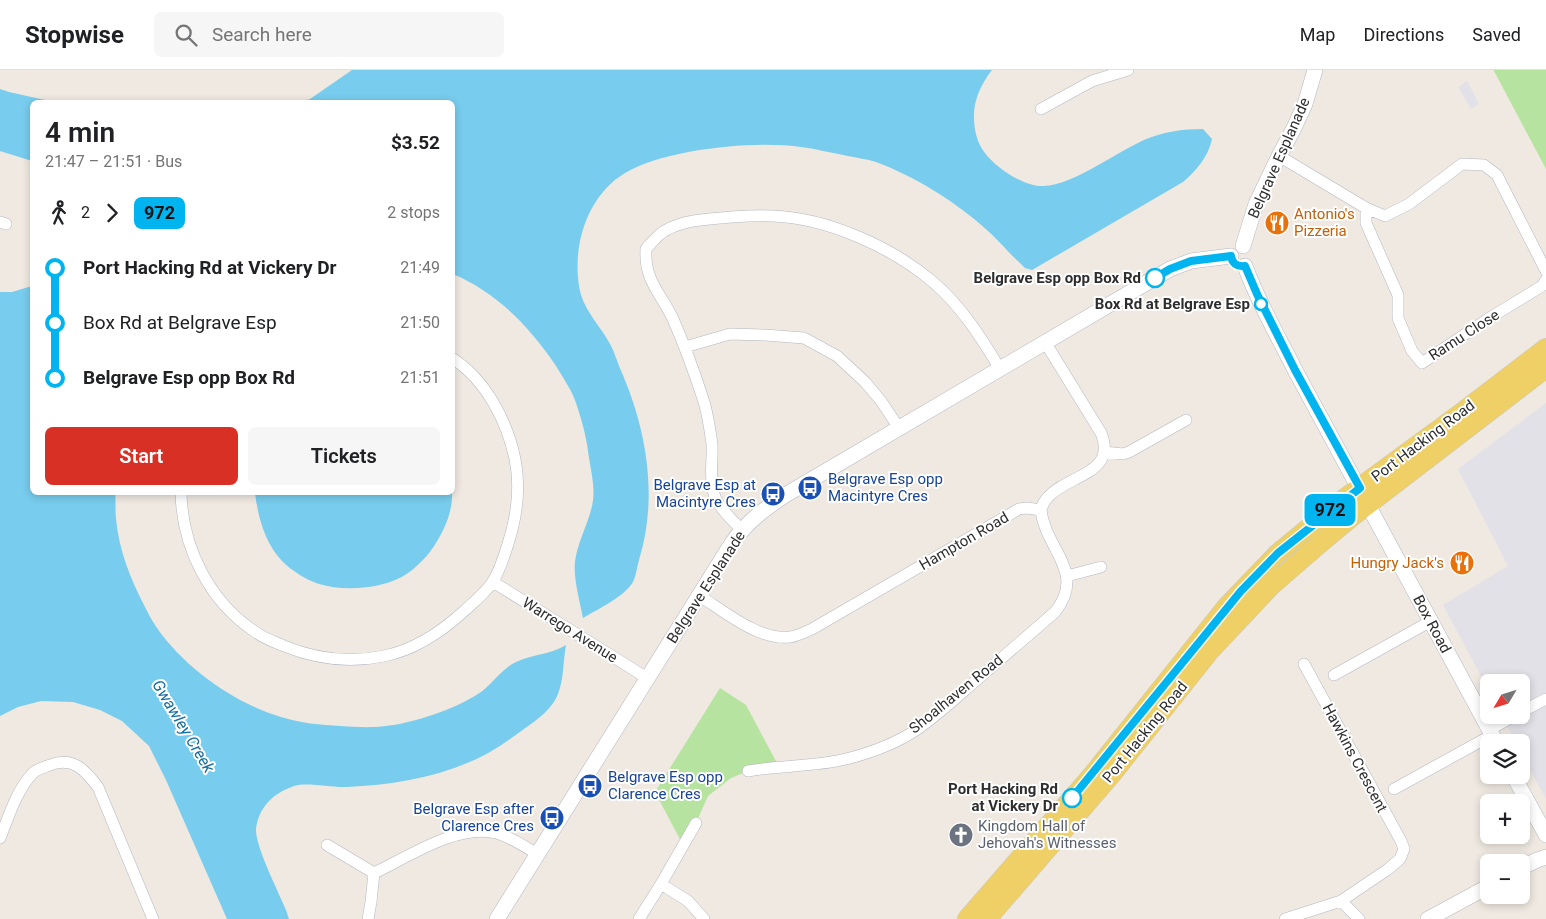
<!DOCTYPE html>
<meta charset="utf-8">
<style>
:root{--surface:#fff;--page:#f6f6f6;--text:#202124;--muted:#757577;--line:#e0e0e0;--accent:#d93025}
body{margin:0;font-family:Roboto,sans-serif;background:var(--page);color:var(--text);height:100vh;display:flex;flex-direction:column;font-size:19px;white-space:nowrap}
*{box-sizing:border-box;margin:0}
p{font-size:16px;color:var(--muted)}
.icon{flex:none;width:28px;height:28px;fill:none;stroke:currentColor;stroke-width:2;stroke-linecap:round;stroke-linejoin:round}
.map{position:relative;flex:1;overflow:hidden}
.side{position:absolute;left:30px;top:30px;width:425px;height:395px;display:flex;flex-direction:column;background:var(--surface);border-radius:8px;box-shadow:0 2px 8px #0003}
.side>*{flex:none}
.badge{padding:0 10px;border-radius:8px;font-size:18px;line-height:32px}
.needle{width:32px;rotate:232deg}
.fabs{position:absolute;left:1480px;top:604px;display:grid;gap:10px}
.fabs a{display:grid;place-items:center;width:50px;height:50px;border-radius:8px;background:var(--surface);box-shadow:0 2px 8px #0003;font-size:25px}
.map>.badge{position:absolute;translate:-50% -50%;box-shadow:0 0 0 2px #fff}
.legs{display:flex;align-items:center;gap:8px;height:55px;padding:0 15px;font-size:16px}
.legs p{margin-inline-start:auto}
.head{display:flex;align-items:center;justify-content:space-between;height:85px;padding:0 15px}
h1{font-size:28px;font-weight:600;line-height:38px}
.action{display:flex;gap:10px;margin-top:auto;padding:10px 15px}
.action a{flex:1;height:58px;border-radius:8px;background:var(--accent);color:#fff;font-size:20px;font-weight:600;line-height:58px;text-align:center}
.action a+a{background:var(--page);color:var(--text)}
ul{padding:0 15px;list-style:none}
li{display:flex;align-items:center;gap:18px;height:55px;font-size:19px}
li i{display:grid;place-items:center;width:8px;height:100%;margin:0 6px;background:currentColor}
li i::after{content:'';width:12px;height:12px;margin:-6px;border:4px solid;border-radius:50%;background:var(--surface)}
li p{margin-inline-start:auto}
li:first-child i{background:linear-gradient(#0000 50%,currentColor 0)}
li:last-child i{background:linear-gradient(currentColor 50%,#0000 0)}
header{display:flex;align-items:center;gap:30px;box-sizing:border-box;height:70px;padding:0 25px;background:var(--surface);border-bottom:1px solid var(--line)}
header strong{font-size:24px}
nav{display:flex;gap:28px;margin-inline-start:auto;font-size:18px}
.search{width:350px;height:45px;background:var(--page);display:flex;align-items:center;gap:12px;box-sizing:border-box;padding:0 18px;border-radius:8px;color:var(--muted);font-size:19px}
.map>svg:first-child{display:block}
.industrial{fill:#e3e1e8}
.green{fill:#b6e39f}
.water{fill:#78cced}
.lines{fill:none;stroke-linecap:round;stroke-linejoin:round}
.minor-casing{stroke:#b4b7c0;stroke-width:12}
.tertiary-casing{stroke:#b4b7c0;stroke-width:16}
.primary-casing{stroke:#c9c9c9;stroke-width:20}
.minor{stroke:#fff;stroke-width:11}
.tertiary{stroke:#fff;stroke-width:15}
.primary{stroke:#efd066;stroke-width:19}
.line-1-casing{stroke:#fff;stroke-width:11}
.line-1{stroke:#00b5ef;stroke-width:8}
.stop-1-dot{fill:#fff;stroke:#00b5ef;stroke-width:2.5}
.labels{text-anchor:middle;stroke-width:4;stroke-linejoin:round;paint-order:stroke}
.street-label{font-size:15px;fill:#2e2e2e;stroke:#fff}
.food-label{font-size:15px;fill:#c56008;stroke:#fff;text-anchor:start}
.stop-label{font-size:15px;font-weight:bold;fill:#2e2e2e;stroke:#fff;text-anchor:end}
.transit-label{font-size:15px;fill:#164399;stroke:#fff;text-anchor:start}
.worship-label{font-size:15px;fill:#5b616d;stroke:#fff;text-anchor:start}
.water-label{font-size:16px;font-style:italic;fill:#116c9f;stroke:#fff}
</style>
<header>
<strong>Stopwise</strong>
<div class="search"><svg class="icon" aria-label="search" viewBox="0 0 24 24"><circle cx="10" cy="10" r="6"/><path d="M15 15l6 6"/></svg>Search here</div>
<nav><a>Map</a><a>Directions</a><a>Saved</a></nav>
</header>
<div class="map">
<svg width="1546" height="849" viewBox="0 0 1546 849">
<rect width="100%" height="100%" fill="#efe9e1"/>
<path class="industrial" d="M 1467,11 L 1479,34 L 1471,39 L 1458,17 Z
M 1546,333 L 1546,729 L 1521,683 L 1521,672 L 1516,672 L 1501,645 L 1521,645 L 1521,612 L 1489,612 L 1489,621 L 1443,535 L 1508,496 L 1458,399 Z"/>
<path class="green" d="M 1493,0 L 1546,0 L 1546,99 L 1494,1 Z
M 720,618 L 746,635 L 779,697 L 748,701 L 731,708 L 708,726 L 696,753 L 683,775 L 655,722 Z"/>
<path class="water" d="M 352,0 L 992,0 C 981,14 973,31 974,49 C 975,71 982,83 999,97 C 1010,106 1029,117 1044,116 C 1073,115 1115,83 1144,70 C 1162,62 1183,59 1203,59 L 1212,69 C 1208,87 1197,100 1183,112 L 1032,200 L 1025,198 C 1018,191 1011,185 1005,178 C 999,172 994,166 988,161 C 958,133 914,106 876,92 C 867,89 857,88 848,86 C 832,83 817,79 801,77 C 755,70 665,79 625,103 C 585,127 570,182 581,225 C 587,244 601,257 610,274 C 614,281 616,288 619,296 C 646,356 659,425 639,490 C 637,497 636,506 633,512 C 624,527 598,539 583,548 C 580,532 573,507 575,492 C 577,472 591,449 593,430 C 595,418 591,400 589,388 C 587,371 583,353 577,336 C 573,322 564,309 556,296 C 530,257 496,222 453,204 L 452,32 L 300,32 L 310,29 Z
M 0,19 L 9,22 L 54,32 L 32,32 L 32,91 L 0,81 Z
M 32,216 L 32,422 L 115,423 C 116,431 115,440 116,449 C 119,480 130,508 144,535 C 148,543 152,551 157,558 C 185,598 234,633 281,647 C 300,653 320,655 341,656 C 355,657 371,658 386,656 C 414,653 455,639 478,624 C 492,615 501,599 516,592 C 532,584 550,585 566,575 C 563,591 564,609 558,624 C 552,639 538,649 524,659 C 513,667 502,675 490,682 C 447,706 395,715 347,717 C 332,718 308,712 294,716 C 274,723 259,736 256,759 C 255,776 279,823 286,840 L 289,849 L 227,849 L 166,710 L 149,676 L 122,651 L 100,640 L 73,632 L 41,631 L 18,637 L 0,646 L 0,222 L 12,222 Z
M 452,422 C 453,437 447,454 440,466 C 432,481 422,493 408,503 C 385,519 345,522 319,514 C 307,510 292,501 283,492 C 265,474 258,447 255,423 Z"/>
<g class="lines">
<defs>
<path id="minor" d="M 1041,39 L 1092,11 L 1128,0
M 1279,86 L 1366,138 L 1385,146 L 1409,134 L 1462,94 L 1484,95 L 1497,105 L 1546,201
M 1366,138 L 1366,153 L 1398,225 L 1398,248 L 1412,281 L 1422,293 L 1488,249 L 1542,216 L 1546,210
M 0,152 L 6,154
M 685,277 L 730,264 L 765,265 L 804,268 L 837,286 L 865,312 L 881,331 L 899,358
M 1104,382 L 1123,384 L 1129,382 L 1186,350
M 181,422 C 182,478 210,533 257,563 C 265,569 275,572 284,576 C 316,589 351,593 384,586 C 414,580 441,562 463,542 C 473,533 484,524 492,513 C 499,502 504,487 508,474 C 517,446 521,419 515,389 C 507,351 486,310 452,288
M 742,460 C 732,450 718,437 714,424 C 709,408 713,390 712,374 C 710,360 708,345 704,332 C 695,304 685,276 673,249 C 661,223 644,211 646,179 C 652,172 659,163 668,159 C 688,149 710,149 731,147 C 745,146 759,145 773,146 C 827,148 892,177 933,212 C 961,236 981,267 1000,299
M 1067,506 L 1101,497
M 493,512 L 647,608
M 700,526 C 725,542 760,571 790,567 C 798,566 805,562 812,559 L 1019,439 L 1027,438 L 1041,440 C 1042,436 1044,431 1048,427 C 1067,405 1118,404 1101,363 L 1045,272
M 1334,605 L 1431,551
M 1521,642 L 1546,629
M 1489,660 L 1516,645
M 748,701 C 781,695 814,697 846,689 C 870,683 895,674 916,660 C 939,644 959,625 980,607 C 1005,585 1030,564 1055,542 C 1087,502 1045,479 1041,440
M 1394,719 L 1492,665
M 0,768 C 9,746 16,721 33,703 C 37,699 45,697 50,695 C 73,686 85,700 98,717 L 153,849
M 327,775 L 374,803
M 661,814 L 688,831 L 704,849
M 1341,831 L 1359,849
M 368,849 L 371,832 L 374,803 C 408,787 458,753 496,763 C 511,767 524,776 537,784
M 639,849 L 661,814 L 696,753
M 1285,849 L 1341,831 L 1366,814 L 1387,800 L 1400,789 L 1404,779 L 1401,771 L 1304,594"/>
<path id="tertiary" d="M 1243,176 L 1256,134 L 1279,86 L 1294,58 L 1305,34 L 1315,0
M 1245,196 C 1258,232 1278,266 1295,300 L 1496,672
M 1513,705 L 1546,765
M 1521,798 L 1537,790 L 1546,787
M 497,849 L 732,473 C 747,452 765,438 787,424 L 1170,199 L 1191,191 L 1231,186
M 1428,849 L 1489,816"/>
<path id="primary" d="M 967,849 L 1093,704 L 1227,536 L 1278,483 L 1345,428 L 1461,343 L 1546,278
M 987,849 L 1112,704 L 1209,582 L 1271,516 L 1317,476 L 1353,446 L 1546,298"/>
</defs>
<use href="#minor" class="minor-casing"/>
<use href="#tertiary" class="tertiary-casing"/>
<use href="#primary" class="primary-casing"/>
<use href="#minor" class="minor"/>
<use href="#tertiary" class="tertiary"/>
<use href="#primary" class="primary"/>
</g>
<g class="lines">
<defs>
<path id="line-1" d="M 1072,728 L 1241,521 L 1278,483 L 1360,418 L 1295,300 L 1257,224 L 1245,196 C 1237,197 1232,193 1231,186 L 1191,191 L 1170,199 L 1155,208"/>
</defs>
<use href="#line-1" class="line-1-casing"/>
<use href="#line-1" class="line-1"/>
</g>
<defs>
<symbol id="restaurant-disc" viewBox="-11 -11 22 22"><circle r="9.5" fill="#e8710a" stroke="#fff"/><path d="M-5-6h1v4h1v-4h1v4h1v-4h1v5L-1.5 .5V6h-2V.5L-5-1ZM5-6V6H3V1.5H1.5Q1.5-4 5-6Z" fill="#fff"/></symbol>
<symbol id="bus-disc" viewBox="-11 -11 22 22"><circle r="9.5" fill="#1a4fb4" stroke="#fff"/><path d="M-5-6H5V4H4V6H2V4H-2V6H-4V4H-5ZM-3.5-4V0h7V-4ZM-3.5 1.2v1.5H-2V1.2ZM2 1.2v1.5H3.5V1.2Z" fill="#fff"/></symbol>
<symbol id="church-disc" viewBox="-11 -11 22 22"><circle r="9.5" fill="#6b7280" stroke="#fff"/><path d="M-1.2-6h2.4v3.5h3.3v2.4h-3.3V6h-2.4V-.1h-3.3v-2.4h3.3Z" fill="#fff"/></symbol>
</defs>
<g fill-rule="evenodd">
<use href="#restaurant-disc" x="1263" y="139" width="28" height="28"/>
<use href="#bus-disc" x="796" y="404" width="28" height="28"/>
<use href="#bus-disc" x="759" y="410" width="28" height="28"/>
<use href="#restaurant-disc" x="1448" y="479" width="28" height="28"/>
<use href="#bus-disc" x="576" y="702" width="28" height="28"/>
<use href="#bus-disc" x="538" y="734" width="28" height="28"/>
<use href="#church-disc" x="947" y="751" width="28" height="28"/>
</g>
<g class="stop-1-dot">
<circle cx="1155" cy="208" r="9"/>
<circle cx="1261" cy="234" r="6"/>
<circle cx="1072" cy="728" r="9"/>
</g>
<g class="labels">
<g class="street-label">
<text transform="translate(1279 88) rotate(-66)" y="5">Belgrave Esplanade</text>
<text transform="translate(1464 265) rotate(-33)" y="5">Ramu Close</text>
<text transform="translate(1423 371) rotate(-37)" y="5">Port Hacking Road</text>
<text transform="translate(964 471) rotate(-30)" y="5">Hampton Road</text>
<text transform="translate(706 517) rotate(-57)" y="5">Belgrave Esplanade</text>
<text transform="translate(1432 554) rotate(62)" y="5">Box Road</text>
<text transform="translate(570 560) rotate(32)" y="5">Warrego Avenue</text>
<text transform="translate(956 624) rotate(-39)" y="5">Shoalhaven Road</text>
<text transform="translate(1145 662) rotate(-51)" y="5">Port Hacking Road</text>
<text transform="translate(1355 688) rotate(62)" y="5">Hawkins Crescent</text>
</g>
<g class="food-label">
<text x="1294" y="149">Antonio's<tspan x="1294" dy="17">Pizzeria</tspan></text>
<text x="1444" y="498" text-anchor="end">Hungry Jack's</text>
</g>
<g class="stop-label">
<text x="1141" y="213">Belgrave Esp opp Box Rd</text>
<text x="1250" y="239">Box Rd at Belgrave Esp</text>
<text x="1058" y="724">Port Hacking Rd<tspan x="1058" dy="17">at Vickery Dr</tspan></text>
</g>
<g class="transit-label">
<text x="828" y="414">Belgrave Esp opp<tspan x="828" dy="17">Macintyre Cres</tspan></text>
<text x="756" y="420" text-anchor="end">Belgrave Esp at<tspan x="756" dy="17">Macintyre Cres</tspan></text>
<text x="608" y="712">Belgrave Esp opp<tspan x="608" dy="17">Clarence Cres</tspan></text>
<text x="534" y="744" text-anchor="end">Belgrave Esp after<tspan x="534" dy="17">Clarence Cres</tspan></text>
</g>
<g class="worship-label">
<text x="978" y="761">Kingdom Hall of<tspan x="978" dy="17">Jehovah's Witnesses</tspan></text>
</g>
<g class="water-label">
<text transform="translate(184 656) rotate(59)" y="6">Gwawley Creek</text>
</g>
</g>
</svg>
<div class="fabs">
<a><svg class="needle" viewBox="-14 -14 28 28"><path d="M0-13l5 13h-10z" fill="#e53935"/><path d="M0 13l5-13h-10z" fill="#757577"/></svg></a>
<a><svg class="icon" aria-label="layers" viewBox="0 0 24 24"><path d="M12 4l9 5-9 5-9-5zM3 14l9 5 9-5"/></svg></a>
<a>+</a>
<a>−</a>
</div>
<b class="badge" style="left:1330px;top:440px;background:#00b5ef;color:#111">972</b>
<section class="side">
<div class="head"><div><h1>4 min</h1><p>21:47 – 21:51 · Bus</p></div><b>$3.52</b></div>
<div class="legs"><svg class="icon" aria-label="walk" viewBox="0 0 24 24"><circle cx="13" cy="4" r="2"/><path d="M13 8l-2 6 4 7M11 14l-3 7M7 12l3-4h3l4 4"/></svg>2<svg class="icon" aria-label="forward" viewBox="0 0 24 24"><path d="M9 5l7 7-7 7"/></svg><b class="badge" style="background:#00b5ef;color:#111">972</b><p>2 stops</p></div>
<ul>
<li><i style="color:#00b5ef"></i><b>Port Hacking Rd at Vickery Dr</b><p>21:49</p></li>
<li><i style="color:#00b5ef"></i><span>Box Rd at Belgrave Esp</span><p>21:50</p></li>
<li><i style="color:#00b5ef"></i><b>Belgrave Esp opp Box Rd</b><p>21:51</p></li>
</ul>
<div class="action"><a>Start</a><a>Tickets</a></div>
</section>
</div>
